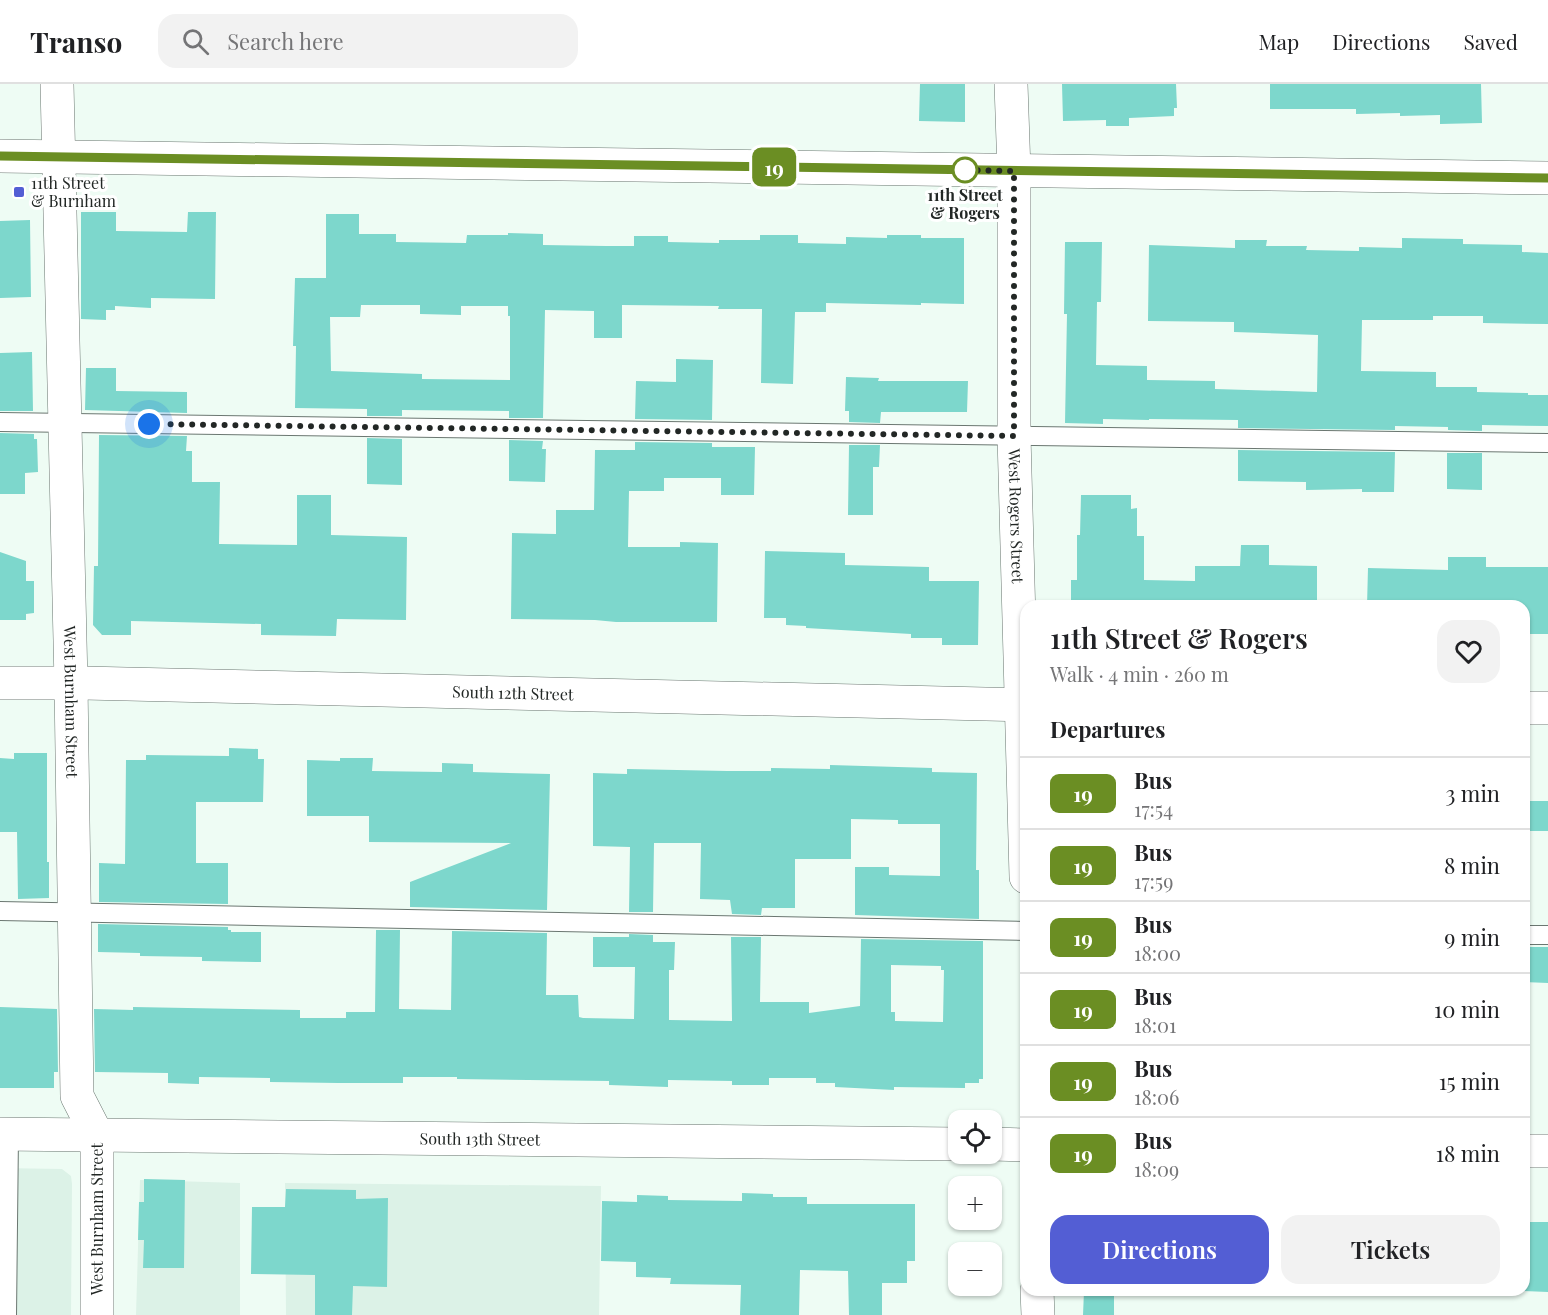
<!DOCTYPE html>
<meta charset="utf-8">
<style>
:root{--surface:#fff;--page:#f2f2f2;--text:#202124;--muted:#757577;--line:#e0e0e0;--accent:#535ed4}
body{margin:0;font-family:"Playfair Display",serif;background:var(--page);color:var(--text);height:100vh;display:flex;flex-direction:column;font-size:22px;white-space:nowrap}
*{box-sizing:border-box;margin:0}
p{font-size:20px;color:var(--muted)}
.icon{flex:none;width:33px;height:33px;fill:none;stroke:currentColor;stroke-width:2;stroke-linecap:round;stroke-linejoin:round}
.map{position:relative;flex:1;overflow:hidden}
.drawer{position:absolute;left:1020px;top:516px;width:510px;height:696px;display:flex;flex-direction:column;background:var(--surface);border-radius:18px;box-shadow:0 2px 4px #0004}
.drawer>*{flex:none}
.badge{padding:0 12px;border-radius:9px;font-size:21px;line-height:39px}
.buttons{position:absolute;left:948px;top:1026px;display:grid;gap:12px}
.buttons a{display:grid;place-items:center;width:54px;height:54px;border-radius:12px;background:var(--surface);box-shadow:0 2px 4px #0004;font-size:30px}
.you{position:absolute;width:30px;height:30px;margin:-15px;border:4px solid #fff;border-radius:50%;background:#1a73e8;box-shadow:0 0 0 9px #1a73e833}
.map>.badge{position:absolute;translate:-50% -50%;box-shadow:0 0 0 3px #fff}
h2{padding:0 30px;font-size:22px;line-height:54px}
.round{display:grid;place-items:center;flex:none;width:63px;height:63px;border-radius:18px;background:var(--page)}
.overview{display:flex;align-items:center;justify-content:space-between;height:102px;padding:0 30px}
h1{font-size:28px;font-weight:600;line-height:45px}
.cta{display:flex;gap:12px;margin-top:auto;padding:12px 30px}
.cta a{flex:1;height:69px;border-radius:18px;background:var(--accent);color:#fff;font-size:24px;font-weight:600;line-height:69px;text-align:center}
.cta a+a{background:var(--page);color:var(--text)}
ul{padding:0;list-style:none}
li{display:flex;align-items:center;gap:18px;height:72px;padding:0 30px;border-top:2px solid var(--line)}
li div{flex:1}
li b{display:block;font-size:22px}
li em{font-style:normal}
li .badge{min-width:66px;font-weight:700;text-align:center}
header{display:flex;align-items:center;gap:36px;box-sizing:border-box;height:84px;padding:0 30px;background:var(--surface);border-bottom:2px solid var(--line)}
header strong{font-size:28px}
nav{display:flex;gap:33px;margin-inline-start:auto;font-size:21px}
.search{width:420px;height:54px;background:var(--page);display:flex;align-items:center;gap:15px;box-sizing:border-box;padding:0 21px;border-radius:18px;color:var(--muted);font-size:22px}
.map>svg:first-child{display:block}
.built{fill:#dcf2e7}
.building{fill:#7dd7cc;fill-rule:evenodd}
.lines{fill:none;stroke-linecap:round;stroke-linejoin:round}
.lane-casing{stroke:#6b7771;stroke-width:20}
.street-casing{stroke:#6b7771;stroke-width:34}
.secondary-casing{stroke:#6b7771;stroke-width:34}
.lane{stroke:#fff;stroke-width:18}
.street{stroke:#fff;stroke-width:33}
.secondary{stroke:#fff;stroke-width:33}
.line-casing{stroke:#fff;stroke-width:14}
.line{stroke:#6b8e23;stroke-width:9}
.walk{stroke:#222725;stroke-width:6;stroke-dasharray:0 10.8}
.stop-dot{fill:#fff;stroke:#6b8e23;stroke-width:3}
.poi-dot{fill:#535ed4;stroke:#fff;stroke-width:2}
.labels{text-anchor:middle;stroke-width:6;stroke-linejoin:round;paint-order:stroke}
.poi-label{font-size:16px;fill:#222725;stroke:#fff;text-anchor:start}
.stop-label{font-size:16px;font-weight:bold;fill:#222725;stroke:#fff}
.street-label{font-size:16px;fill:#222725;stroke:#fff}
</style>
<header>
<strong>Transo</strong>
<div class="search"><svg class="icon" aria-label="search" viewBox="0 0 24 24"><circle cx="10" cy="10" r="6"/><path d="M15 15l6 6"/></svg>Search here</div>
<nav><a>Map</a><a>Directions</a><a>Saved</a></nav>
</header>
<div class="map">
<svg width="1548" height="1231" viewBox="0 0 1548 1231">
<rect width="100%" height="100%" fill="#eefcf4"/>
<path class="built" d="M 0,1084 L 62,1085 L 71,1092 L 72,1100 L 71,1231 L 0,1231 Z
M 140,1096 L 240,1099 L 240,1231 L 136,1231 Z
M 285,1099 L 601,1102 L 599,1231 L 286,1231 Z"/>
<path class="building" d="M 920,0 L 965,0 L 965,38 L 919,37 Z
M 1062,0 L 1176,0 L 1177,24 L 1174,24 L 1174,32 L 1129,34 L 1129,42 L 1106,42 L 1106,36 L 1063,37 Z
M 1270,0 L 1481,0 L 1482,39 L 1440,40 L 1440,31 L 1400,32 L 1400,29 L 1356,30 L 1356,25 L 1270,25 Z
M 81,128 L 116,128 L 116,147 L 187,148 L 188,128 L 216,128 L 215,215 L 151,214 L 151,224 L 115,222 L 115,226 L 106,226 L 106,236 L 81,235 Z
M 326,130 L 359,130 L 359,150 L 396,150 L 396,158 L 466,159 L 467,151 L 508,151 L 508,149 L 543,150 L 543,161 L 606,162 L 634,162 L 634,152 L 668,152 L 668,158 L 719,159 L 719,156 L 760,156 L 760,151 L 798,151 L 798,159 L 846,160 L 846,153 L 887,154 L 887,151 L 921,151 L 921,154 L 964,154 L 964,220 L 921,219 L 921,221 L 826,219 L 826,228 L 795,228 L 793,300 L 761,299 L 762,225 L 718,225 L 719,222 L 622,221 L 622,254 L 594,254 L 594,227 L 545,226 L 543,334 L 509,334 L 509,327 L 402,326 L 402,332 L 367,332 L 367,325 L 295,324 L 296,262 L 293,262 L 295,194 L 326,194 ZM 361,221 L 420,221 L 420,230 L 461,231 L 461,222 L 508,222 L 508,232 L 510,232 L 510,296 L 422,295 L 422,290 L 331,287 L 330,233 L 360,233 Z
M 30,136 L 31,213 L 0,214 L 0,137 Z
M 1402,154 L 1463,155 L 1463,160 L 1522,161 L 1522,168 L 1548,169 L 1548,240 L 1483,239 L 1483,232 L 1433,232 L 1433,236 L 1362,236 L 1361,287 L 1436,288 L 1436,303 L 1477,303 L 1477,308 L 1528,309 L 1528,311 L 1548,311 L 1548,342 L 1482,341 L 1482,347 L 1448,346 L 1448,343 L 1395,342 L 1395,346 L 1238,344 L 1238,336 L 1149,335 L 1149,336 L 1103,335 L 1103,340 L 1065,339 L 1067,230 L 1064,230 L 1065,158 L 1102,158 L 1101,218 L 1097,218 L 1096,281 L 1147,282 L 1147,296 L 1215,297 L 1215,305 L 1317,308 L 1318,251 L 1234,248 L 1234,238 L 1148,237 L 1149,161 L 1235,164 L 1235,156 L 1267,156 L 1266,162 L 1307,162 L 1306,166 L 1359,167 L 1359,163 L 1402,164 Z
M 32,268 L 33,327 L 0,327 L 0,269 Z
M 676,275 L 713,276 L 712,336 L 635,335 L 636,297 L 676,298 Z
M 86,284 L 116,284 L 116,307 L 187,308 L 187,329 L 85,326 Z
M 846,293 L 879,294 L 878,297 L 968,297 L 967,328 L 881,328 L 880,339 L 849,338 L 849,327 L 845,327 Z
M 0,349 L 34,350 L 34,355 L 37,355 L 38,388 L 25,389 L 25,410 L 0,410 Z
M 99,351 L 187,352 L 186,367 L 192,367 L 192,398 L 220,398 L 219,460 L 297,461 L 297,411 L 331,411 L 331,451 L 407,453 L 406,536 L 337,535 L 336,552 L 261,551 L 261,540 L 131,537 L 131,551 L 102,551 L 93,541 L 94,482 L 98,482 Z
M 367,354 L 402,355 L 402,401 L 367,400 Z
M 509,356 L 543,357 L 542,365 L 546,365 L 545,398 L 509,397 Z
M 635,358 L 712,359 L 712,363 L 755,363 L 754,411 L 721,411 L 721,394 L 664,394 L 664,407 L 629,407 L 628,463 L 680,463 L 680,458 L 718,459 L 717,538 L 616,538 L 595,536 L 511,535 L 512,449 L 556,450 L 556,426 L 594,426 L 595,366 L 635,366 Z
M 849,361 L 880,361 L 879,383 L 873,383 L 873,431 L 848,431 Z
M 1238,366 L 1395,368 L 1394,408 L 1362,408 L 1362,405 L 1306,406 L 1306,398 L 1238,397 Z
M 1447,369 L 1482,369 L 1482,406 L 1447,405 Z
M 1081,411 L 1131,411 L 1131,425 L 1137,424 L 1137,452 L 1144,452 L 1144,496 L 1195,497 L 1195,482 L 1240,482 L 1241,461 L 1269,461 L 1269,481 L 1317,482 L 1317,522 L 1071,522 L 1071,496 L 1077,496 L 1077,451 L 1080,451 Z
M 765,467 L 845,469 L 845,481 L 929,483 L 929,497 L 979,497 L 978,561 L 942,561 L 942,554 L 911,554 L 911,550 L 806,544 L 806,542 L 786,541 L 786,534 L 764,534 Z
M 0,468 L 26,477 L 26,497 L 34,497 L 34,529 L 26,530 L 26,536 L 0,536 Z
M 1448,473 L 1486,473 L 1486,483 L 1548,483 L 1548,550 L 1524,550 L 1524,522 L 1367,522 L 1368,484 L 1448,486 Z
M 229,664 L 258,665 L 258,675 L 264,675 L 263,718 L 196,718 L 196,779 L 228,779 L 228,820 L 99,818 L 99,779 L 125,780 L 126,676 L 146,676 L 146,671 L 229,672 Z
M 14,669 L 47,669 L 47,778 L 49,778 L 49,814 L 18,815 L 17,748 L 0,748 L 0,674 L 14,675 Z
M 340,674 L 373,674 L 372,687 L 442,688 L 442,679 L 473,680 L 473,688 L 550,690 L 547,826 L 410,823 L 410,798 L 511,759 L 369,758 L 369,732 L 307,732 L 307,676 L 340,677 Z
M 830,681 L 932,684 L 932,688 L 977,689 L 976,786 L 979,786 L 979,835 L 855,831 L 855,783 L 889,783 L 889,791 L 940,792 L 940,740 L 898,740 L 898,736 L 851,735 L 851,775 L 795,775 L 795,824 L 762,824 L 761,831 L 732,830 L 730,816 L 700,815 L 701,759 L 654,759 L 653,828 L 629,828 L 630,763 L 593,762 L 593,689 L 627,690 L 627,685 L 727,687 L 771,687 L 771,684 L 830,685 Z
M 1524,717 L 1548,717 L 1548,747 L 1524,747 Z
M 98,840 L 228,843 L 228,846 L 231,846 L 231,848 L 261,848 L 261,878 L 202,877 L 202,873 L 140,872 L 140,869 L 98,868 Z
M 376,846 L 400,846 L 399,925 L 451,926 L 452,847 L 547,849 L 546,911 L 578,911 L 579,933 L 583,934 L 634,935 L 635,883 L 593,883 L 593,853 L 629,853 L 629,850 L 653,851 L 653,858 L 675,858 L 674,886 L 669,886 L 669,936 L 732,937 L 731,853 L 761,853 L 760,918 L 809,918 L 809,929 L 860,922 L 861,855 L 983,857 L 983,995 L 979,995 L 979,999 L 965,999 L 965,1004 L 894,1003 L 894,1006 L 835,1003 L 835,999 L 816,999 L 816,994 L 769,994 L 769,1001 L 732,1001 L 732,997 L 668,996 L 668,1003 L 609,1001 L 609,997 L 457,995 L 457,993 L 403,993 L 403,999 L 338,999 L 270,998 L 270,994 L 199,993 L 199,1000 L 168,999 L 168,989 L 95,988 L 94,925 L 133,926 L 133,923 L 300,926 L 300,934 L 346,934 L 346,928 L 375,928 ZM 891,881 L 941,882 L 941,886 L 944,886 L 943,938 L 895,937 L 895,928 L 891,928 Z
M 1524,863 L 1548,863 L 1548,899 L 1524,898 Z
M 0,923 L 57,925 L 58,988 L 54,988 L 54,1004 L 0,1004 Z
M 144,1095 L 185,1096 L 184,1184 L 143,1184 L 144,1156 L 138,1156 L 139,1118 L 144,1118 Z
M 286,1105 L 356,1106 L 356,1115 L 388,1114 L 387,1203 L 353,1202 L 352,1231 L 315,1231 L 315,1191 L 251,1190 L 252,1123 L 285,1123 Z
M 742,1109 L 773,1110 L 773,1113 L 807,1113 L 807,1120 L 915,1120 L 915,1177 L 907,1177 L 907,1199 L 882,1199 L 882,1231 L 849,1231 L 848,1187 L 800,1186 L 799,1231 L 740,1231 L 741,1201 L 670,1200 L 671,1194 L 636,1193 L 636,1178 L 601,1177 L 602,1117 L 637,1118 L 637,1111 L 668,1112 L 668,1116 L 742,1117 Z
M 1524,1138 L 1548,1138 L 1548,1208 L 1524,1207 Z
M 1084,1207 L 1114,1208 L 1114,1231 L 1083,1231 Z"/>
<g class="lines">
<defs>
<path id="lane" d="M 0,338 L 1548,359
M 0,827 L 1026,847
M 1524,851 L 1548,851
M 7,1231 L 9,1051"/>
<g id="street">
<path id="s1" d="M 57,0 L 71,599 L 77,1012 L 97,1051"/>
<path id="s2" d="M 1011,0 L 1014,87 L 1014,352 L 1026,793"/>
<path id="s3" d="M 0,599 L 84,599 L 1026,621"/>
<path d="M 1524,624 L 1548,624"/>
<path d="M 1037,1206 L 1038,1231"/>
</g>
<g id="secondary">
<path d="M 0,72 L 1548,94"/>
<path id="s4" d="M 0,1050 L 958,1060"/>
<path d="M 992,1060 L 1026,1061"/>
<path d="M 1524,1067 L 1548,1067"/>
<path d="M 97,1231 L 97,1051"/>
</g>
</defs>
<use href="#lane" class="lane-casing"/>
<use href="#street" class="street-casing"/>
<use href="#secondary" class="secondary-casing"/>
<use href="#lane" class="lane"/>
<use href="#street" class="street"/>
<use href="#secondary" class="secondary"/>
</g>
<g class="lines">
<defs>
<path id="line" d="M 0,72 L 1548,94"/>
</defs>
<use href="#line" class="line-casing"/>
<use href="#line" class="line"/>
<path class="walk" d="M 149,340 L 1014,352 L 1014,87 L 965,86"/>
</g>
<circle class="stop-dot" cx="965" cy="86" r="12"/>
<rect class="poi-dot" x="13" y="102" width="12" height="12" rx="3"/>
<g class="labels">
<g class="poi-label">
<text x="31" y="105">11th Street<tspan x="31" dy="18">&amp; Burnham</tspan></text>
</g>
<g class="stop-label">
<text x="965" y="117">11th Street<tspan x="965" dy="18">&amp; Rogers</tspan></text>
</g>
<g class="street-label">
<text dy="6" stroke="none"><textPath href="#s2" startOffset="432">West Rogers Street</textPath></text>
<text dy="6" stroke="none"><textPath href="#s3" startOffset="513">South 12th Street</textPath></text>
<text dy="6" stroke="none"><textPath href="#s1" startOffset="618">West Burnham Street</textPath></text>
<text dy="6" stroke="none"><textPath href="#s4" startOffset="480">South 13th Street</textPath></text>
<text transform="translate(97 1135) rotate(-90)" y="6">West Burnham Street</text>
</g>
</g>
</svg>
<div class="buttons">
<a><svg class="icon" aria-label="locate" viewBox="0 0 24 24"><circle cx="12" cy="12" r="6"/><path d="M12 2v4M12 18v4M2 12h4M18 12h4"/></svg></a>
<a>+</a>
<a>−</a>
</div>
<div class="you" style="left:149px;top:340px"></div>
<b class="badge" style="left:774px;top:83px;background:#6b8e23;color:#fff">19</b>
<section class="drawer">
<div class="overview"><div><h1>11th Street &amp; Rogers</h1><p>Walk · 4 min · 260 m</p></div><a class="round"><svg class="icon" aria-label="heart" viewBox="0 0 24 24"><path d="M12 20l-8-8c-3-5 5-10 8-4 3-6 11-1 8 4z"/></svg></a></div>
<h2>Departures</h2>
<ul>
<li><span class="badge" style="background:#6b8e23;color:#fff">19</span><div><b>Bus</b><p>17:54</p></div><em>3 min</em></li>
<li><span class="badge" style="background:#6b8e23;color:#fff">19</span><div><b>Bus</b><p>17:59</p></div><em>8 min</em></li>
<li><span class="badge" style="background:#6b8e23;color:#fff">19</span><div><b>Bus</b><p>18:00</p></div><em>9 min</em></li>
<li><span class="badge" style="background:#6b8e23;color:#fff">19</span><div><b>Bus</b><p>18:01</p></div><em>10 min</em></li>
<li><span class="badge" style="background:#6b8e23;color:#fff">19</span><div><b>Bus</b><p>18:06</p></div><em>15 min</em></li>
<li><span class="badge" style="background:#6b8e23;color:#fff">19</span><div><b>Bus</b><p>18:09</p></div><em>18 min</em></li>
</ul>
<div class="cta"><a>Directions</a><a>Tickets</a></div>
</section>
</div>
